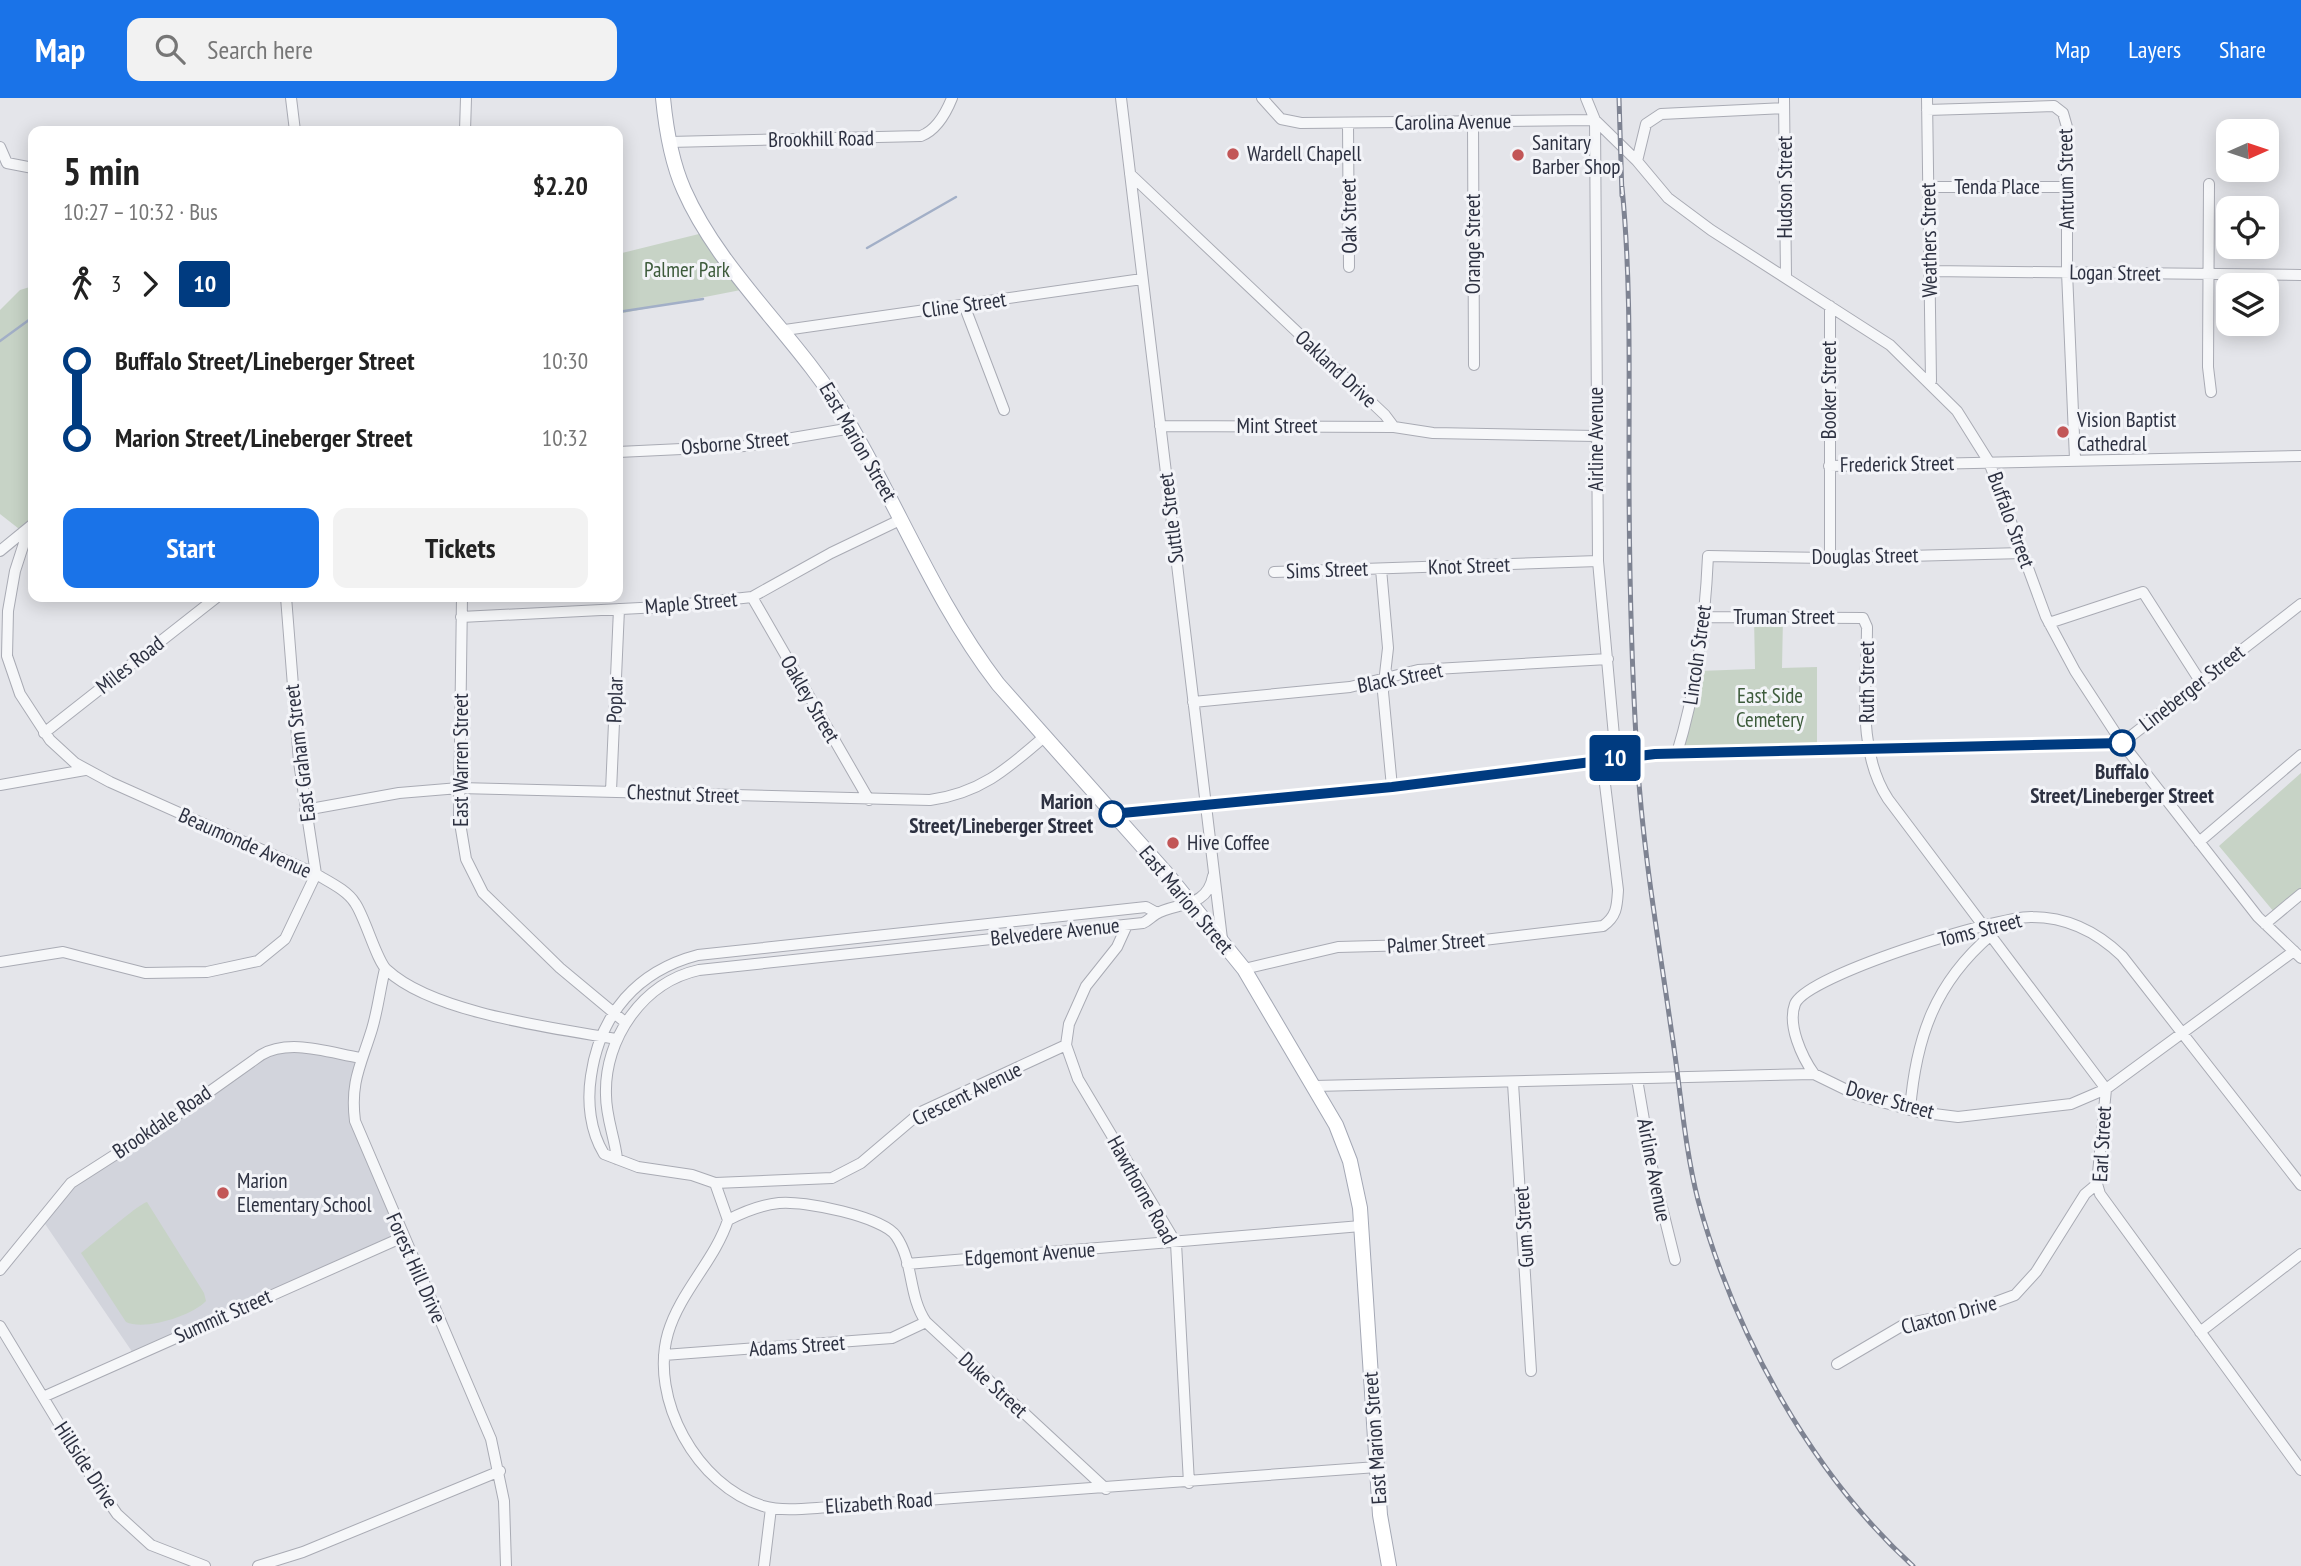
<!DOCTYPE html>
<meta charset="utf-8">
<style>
:root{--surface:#fff;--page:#f2f2f2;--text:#222;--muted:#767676;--accent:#1a73e8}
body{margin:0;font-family:"PT Sans Narrow",sans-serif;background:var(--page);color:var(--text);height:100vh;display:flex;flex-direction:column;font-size:26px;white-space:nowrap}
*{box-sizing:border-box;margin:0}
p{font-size:23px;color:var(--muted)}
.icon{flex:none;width:38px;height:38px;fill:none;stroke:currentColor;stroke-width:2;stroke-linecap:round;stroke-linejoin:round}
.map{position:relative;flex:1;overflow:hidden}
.sheet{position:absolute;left:28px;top:28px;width:595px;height:476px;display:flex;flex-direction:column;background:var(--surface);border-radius:14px;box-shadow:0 4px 18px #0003}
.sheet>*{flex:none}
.badge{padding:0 14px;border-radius:5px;font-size:24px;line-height:46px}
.needle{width:46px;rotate:87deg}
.controls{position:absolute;left:2216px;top:21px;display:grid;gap:14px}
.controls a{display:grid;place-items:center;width:63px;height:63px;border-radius:14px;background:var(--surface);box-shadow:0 4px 18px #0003;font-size:35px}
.map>.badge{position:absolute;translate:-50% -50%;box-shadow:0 0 0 4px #fff}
.legs{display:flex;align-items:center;gap:10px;height:77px;padding:0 35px;font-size:23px}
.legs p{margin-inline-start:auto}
.head{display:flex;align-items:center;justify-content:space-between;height:119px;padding:0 35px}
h1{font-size:38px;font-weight:700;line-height:52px}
.primary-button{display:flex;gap:14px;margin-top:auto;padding:14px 35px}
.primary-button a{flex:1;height:80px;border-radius:14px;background:var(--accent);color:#fff;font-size:28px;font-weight:700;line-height:80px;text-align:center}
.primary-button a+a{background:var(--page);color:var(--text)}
ul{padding:0 35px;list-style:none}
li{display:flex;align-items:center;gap:24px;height:77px;font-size:26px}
li i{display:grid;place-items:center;width:10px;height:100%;margin:0 9px;background:currentColor}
li i::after{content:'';width:18px;height:18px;margin:-9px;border:5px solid;border-radius:50%;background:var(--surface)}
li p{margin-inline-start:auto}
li:first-child i{background:linear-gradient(#0000 50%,currentColor 0)}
li:last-child i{background:linear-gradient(currentColor 50%,#0000 0)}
header{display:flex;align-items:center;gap:42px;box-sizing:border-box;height:98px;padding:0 35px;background:var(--accent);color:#fff}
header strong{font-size:33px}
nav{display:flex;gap:38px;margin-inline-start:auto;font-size:24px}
.search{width:490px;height:63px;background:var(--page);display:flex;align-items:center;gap:18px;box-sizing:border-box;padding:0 24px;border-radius:14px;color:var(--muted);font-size:26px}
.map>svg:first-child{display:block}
.built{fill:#d2d4dc}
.green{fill:#c7d3c6}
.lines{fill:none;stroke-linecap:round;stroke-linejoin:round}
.stream{stroke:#a2afc7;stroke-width:2.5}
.minor-casing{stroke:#a9abb4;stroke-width:12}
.major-casing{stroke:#a4a8b5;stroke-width:16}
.minor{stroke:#f6f7f9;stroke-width:10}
.major{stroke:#fff;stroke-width:14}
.rail-casing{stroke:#7e8392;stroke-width:5}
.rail{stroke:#f3f4f8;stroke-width:2.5;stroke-dasharray:8;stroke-linecap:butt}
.line-1-casing{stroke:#fff;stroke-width:16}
.line-1{stroke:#003b80;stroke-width:10}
.poi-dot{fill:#c25657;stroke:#f3f4f8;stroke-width:2.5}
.stop-1-dot{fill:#fff;stroke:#003b80;stroke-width:3.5}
.labels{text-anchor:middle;stroke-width:6;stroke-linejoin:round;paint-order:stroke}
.street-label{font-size:21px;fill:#2d3141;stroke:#f3f4f8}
.poi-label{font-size:21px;fill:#2d3141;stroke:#f3f4f8;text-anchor:start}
.park-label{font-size:21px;fill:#3d5b3b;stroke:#f3f4f8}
.stop-label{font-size:21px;font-weight:bold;fill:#2d3141;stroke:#f3f4f8}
</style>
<header>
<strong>Map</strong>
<div class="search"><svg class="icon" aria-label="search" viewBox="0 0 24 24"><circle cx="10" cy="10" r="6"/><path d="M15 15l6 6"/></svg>Search here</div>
<nav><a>Map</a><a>Layers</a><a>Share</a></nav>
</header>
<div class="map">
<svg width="2301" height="1468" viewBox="0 0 2301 1468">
<rect width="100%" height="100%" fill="#e4e5ea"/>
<path class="built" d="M 272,951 L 361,960 L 355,1023 L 403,1139 L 135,1258 L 41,1120 L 71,1085 Z"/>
<path class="green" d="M 707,134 L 751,190 L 618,216 L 618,156 Z
M 33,188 L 33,426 L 23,434 L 0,416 L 0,212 L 20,192 Z
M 1754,519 L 1783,519 L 1782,570 L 1817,569 L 1817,651 L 1677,655 L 1698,573 L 1755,571 Z
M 2301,675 L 2301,791 L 2274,814 L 2219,748 Z
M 147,1104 L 204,1195 L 206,1203 C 192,1218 144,1233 126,1224 L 81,1155 C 93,1146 138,1106 147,1104 Z"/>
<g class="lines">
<path class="stream" d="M 867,150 L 956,99
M 618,214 L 703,201
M 0,243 L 33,219"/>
<defs>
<path id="minor" d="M 291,0 L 295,33
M 1121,0 L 1222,841
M 1262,0 L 1281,21 L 1301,25 L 1595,22 L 1637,63 L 1668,100 L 1711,132 L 1890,247 L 1957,313 L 1989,364 L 2046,519 L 2075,573 L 2122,645 L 2258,819 L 2301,860
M 1586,0 L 1595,22 L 1598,463 L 1616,660
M 1784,0 L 1786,179
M 1927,0 L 1931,283
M 1927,12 L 2054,8 L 2063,15 L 2067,29 L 2067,174 L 2075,361
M 1473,24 L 1474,267
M 1348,25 L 1349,169
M 465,33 L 466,0
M 669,44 L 921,38 C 937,32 946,15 952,0
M 0,49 L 7,65 L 33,70
M 1637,63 L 1646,26 L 1661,16 L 1784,10
M 1130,76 L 1385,317 L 1394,329 L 1433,335 L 1596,338
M 2209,86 L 2208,269 L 2211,294
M 1928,89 L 2067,89
M 1929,173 L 2301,177
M 964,207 L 1004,312
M 785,232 L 1142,181
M 1160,328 L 1394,329
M 618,354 L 745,348 L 852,330
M 1829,368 L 2301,358
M 23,434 L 25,442 L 15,473 L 8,513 L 7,558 L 20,596 L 50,642 L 75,665 L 110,684 L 316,776 C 329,784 347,792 355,805 C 365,819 377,864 387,872 C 433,915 554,930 617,941
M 0,453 L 33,426
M 1830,460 L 1830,208
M 1381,471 L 1388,550 L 1383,594 L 1392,689
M 1274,474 L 1598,463
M 462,499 L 459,719 L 466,761 L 483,795 L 560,870 L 626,925
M 752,499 L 869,702
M 461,519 L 660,509 L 752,499 L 831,455 L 902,421
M 1705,519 L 1863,520 L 1867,529 C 1867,586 1856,652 1888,701 L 2106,991 L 2097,1086 L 2100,1096 L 2301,1372
M 2049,525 L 2143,494 L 2200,583
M 1193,604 L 1350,589 L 1418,572 L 1608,561
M 44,635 L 217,499
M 1677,655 C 1697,590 1705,526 1708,458 L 1830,460 L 2023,455
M 0,687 L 85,672
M 611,693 L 619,511
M 305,712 L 399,695 L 459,690 L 930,702 C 980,695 1006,672 1044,639
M 1112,716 L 1392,689 L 1672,655 L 2122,645 L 2301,506
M 2199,744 L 2301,657
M 2265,826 L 2301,796
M 1127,827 L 1117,849 L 1086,888 L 1069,926 L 1066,947 L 1078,981 L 1176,1145 L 1189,1385
M 0,864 L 63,854 L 145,875 L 207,874 L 258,863 L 285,841 L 316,776 L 299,664 L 286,499
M 385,871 C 380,891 378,911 372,931 C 361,967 350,984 355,1023 L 491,1341 L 504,1403 L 506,1468
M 1244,871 L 1338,849 L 1450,846 L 1603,828 C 1617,818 1617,808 1618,792 L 1602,662
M 1066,947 L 921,1014 L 861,1065 L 832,1080 L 715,1085 L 692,1077 L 638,1069 L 604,1056 C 590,1033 587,1004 591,978 C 600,916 637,873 698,857 L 1146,809 L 1157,815
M 1814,976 C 1802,959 1787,927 1795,906 C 1807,877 1998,818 2032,819 C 2067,819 2097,834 2122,858 L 2301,1087
M 1637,981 L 1652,1069 L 1675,1162
M 1513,985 L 1531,1273
M 1314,988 L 1814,976 L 1857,997 L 1918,1014 L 1958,1019 L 2071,1006 L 2106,991 L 2294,853
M 1910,1012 C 1916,939 1935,885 1991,837
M 617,1061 C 615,1040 606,1020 606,997 C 604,941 643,884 699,872 L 1143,825 C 1148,823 1151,819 1156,816 C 1176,804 1207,811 1213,778
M 715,1085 L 728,1122 C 715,1162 680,1194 668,1235 C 649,1301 697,1388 763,1408 C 784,1414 810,1410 832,1409 L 1377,1369
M 728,1122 C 745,1113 761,1107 779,1105 C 803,1102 884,1119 896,1138 C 914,1164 908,1198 926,1224 L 1106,1391
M 907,1166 L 1361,1128
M 0,1172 L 71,1085 L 174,1019 L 261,957 C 290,940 330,955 361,960
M 0,1228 L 87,1372 L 117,1416 L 151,1447 L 205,1468
M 2200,1234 L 2301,1156
M 664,1257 L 892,1240 L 926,1224
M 1837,1266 L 1905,1226 L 1977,1211 L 2015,1197 L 2036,1174 L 2085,1096 L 2097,1086
M 43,1299 L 403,1139
M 258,1468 L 303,1454 L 500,1373
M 764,1468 L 771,1410"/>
<path id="major" d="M 663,0 C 666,31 671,63 684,92 C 721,176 799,240 846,320 C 899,409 935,504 998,586 L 1167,776 L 1244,871 L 1336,1027 L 1350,1063 L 1360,1110 L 1380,1417 L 1389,1468"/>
</defs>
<use href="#minor" class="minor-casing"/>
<use href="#major" class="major-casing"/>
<use href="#minor" class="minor"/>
<use href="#major" class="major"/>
<defs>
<path id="rail" d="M 1619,0 L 1622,98
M 1622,89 C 1631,181 1629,273 1629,365 C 1629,462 1631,559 1637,656 C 1642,747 1658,839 1671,930 C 1680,986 1684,1047 1698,1102 C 1734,1235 1811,1375 1913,1468"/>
</defs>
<use href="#rail" class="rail-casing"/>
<use href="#rail" class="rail"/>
</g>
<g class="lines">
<defs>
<path id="line-1" d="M 1112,716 L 1392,689 L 1655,656 L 2122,645"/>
</defs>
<use href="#line-1" class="line-1-casing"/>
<use href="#line-1" class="line-1"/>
</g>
<g class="poi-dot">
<circle cx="1233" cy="56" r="7"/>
<circle cx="1518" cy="57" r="7"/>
<circle cx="2063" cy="334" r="7"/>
<circle cx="1173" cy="745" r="7"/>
<circle cx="223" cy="1095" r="7"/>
</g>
<g class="stop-1-dot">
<circle cx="2122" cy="645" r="12"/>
<circle cx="1112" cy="716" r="12"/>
</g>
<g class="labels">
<g class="street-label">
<text transform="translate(1453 24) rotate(-1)" y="7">Carolina Avenue</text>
<text transform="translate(821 41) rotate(-1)" y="7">Brookhill Road</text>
<text transform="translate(2066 81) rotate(-91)" y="7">Antrum Street</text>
<text transform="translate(1785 89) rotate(-90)" y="7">Hudson Street</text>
<text x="1997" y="96">Tenda Place</text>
<text transform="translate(1349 118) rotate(-91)" y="7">Oak Street</text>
<text transform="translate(1929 142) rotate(-91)" y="7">Weathers Street</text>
<text transform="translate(1473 146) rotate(-90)" y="7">Orange Street</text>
<text transform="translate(2115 175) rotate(1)" y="7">Logan Street</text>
<text transform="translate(964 207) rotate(-8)" y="7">Cline Street</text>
<text transform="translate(1336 271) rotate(43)" y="7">Oakland Drive</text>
<text transform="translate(1829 292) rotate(-90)" y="7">Booker Street</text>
<text x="1277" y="335">Mint Street</text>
<text transform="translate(1596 341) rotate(-90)" y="7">Airline Avenue</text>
<text transform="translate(858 344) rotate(60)" y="7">East Marion Street</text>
<text transform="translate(735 345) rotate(-5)" y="7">Osborne Street</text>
<text transform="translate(1897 366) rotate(-1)" y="7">Frederick Street</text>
<text transform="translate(1171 420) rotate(-97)" y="7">Suttle Street</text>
<text transform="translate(2011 422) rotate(70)" y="7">Buffalo Street</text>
<text transform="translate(1865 458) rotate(-1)" y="7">Douglas Street</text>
<text transform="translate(1469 468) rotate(-2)" y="7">Knot Street</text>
<text transform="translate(1327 472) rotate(-2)" y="7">Sims Street</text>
<text transform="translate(691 505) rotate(-5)" y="7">Maple Street</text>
<text x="1784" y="526">Truman Street</text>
<text transform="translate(1697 557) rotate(-82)" y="7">Lincoln Street</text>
<text transform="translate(130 567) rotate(-38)" y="7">Miles Road</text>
<text transform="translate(1400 580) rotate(-11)" y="7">Black Street</text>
<text transform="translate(1867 584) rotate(-90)" y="7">Ruth Street</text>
<text transform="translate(2192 590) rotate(-38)" y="7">Lineberger Street</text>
<text transform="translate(810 601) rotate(60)" y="7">Oakley Street</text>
<text transform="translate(615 602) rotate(-88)" y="7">Poplar</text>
<text transform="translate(300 655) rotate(-97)" y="7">East Graham Street</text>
<text transform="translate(461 662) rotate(-90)" y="7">East Warren Street</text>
<text transform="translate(683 696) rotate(2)" y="7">Chestnut Street</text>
<text transform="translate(245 745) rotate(24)" y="7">Beaumonde Avenue</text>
<text transform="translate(1186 802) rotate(50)" y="7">East Marion Street</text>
<text transform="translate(1980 832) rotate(-14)" y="7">Toms Street</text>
<text transform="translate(1055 834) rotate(-6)" y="7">Belvedere Avenue</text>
<text transform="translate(1436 845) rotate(-4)" y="7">Palmer Street</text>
<text transform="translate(967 996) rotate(-26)" y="7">Crescent Avenue</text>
<text transform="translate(1890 1002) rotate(16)" y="7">Dover Street</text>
<text transform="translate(162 1024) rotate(-34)" y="7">Brookdale Road</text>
<text transform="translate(2102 1046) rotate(-87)" y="7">Earl Street</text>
<text transform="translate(1654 1072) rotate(79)" y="7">Airline Avenue</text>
<text transform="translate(1142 1092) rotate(61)" y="7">Hawthorne Road</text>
<text transform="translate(1524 1129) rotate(-94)" y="7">Gum Street</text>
<text transform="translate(1030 1156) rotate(-4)" y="7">Edgemont Avenue</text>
<text transform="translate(416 1170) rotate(66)" y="7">Forest Hill Drive</text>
<text transform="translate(1949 1217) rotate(-15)" y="7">Claxton Drive</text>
<text transform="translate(223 1218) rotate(-24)" y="7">Summit Street</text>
<text transform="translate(797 1248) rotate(-4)" y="7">Adams Street</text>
<text transform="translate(993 1287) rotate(43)" y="7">Duke Street</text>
<text transform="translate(1375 1340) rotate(-94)" y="7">East Marion Street</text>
<text transform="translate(86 1367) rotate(57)" y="7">Hillside Drive</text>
<text transform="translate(879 1405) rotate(-4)" y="7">Elizabeth Road</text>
</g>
<g class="poi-label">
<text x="1532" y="52">Sanitary<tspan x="1532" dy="24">Barber Shop</tspan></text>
<text x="1247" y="63">Wardell Chapell</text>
<text x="2077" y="329">Vision Baptist<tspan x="2077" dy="24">Cathedral</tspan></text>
<text x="1187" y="752">Hive Coffee</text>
<text x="237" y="1090">Marion<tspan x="237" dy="24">Elementary School</tspan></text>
</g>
<g class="park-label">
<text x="687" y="179">Palmer Park</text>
<text x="1770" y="605">East Side<tspan x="1770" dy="24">Cemetery</tspan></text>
</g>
<g class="stop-label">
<text x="2122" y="681">Buffalo<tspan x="2122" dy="24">Street/Lineberger Street</tspan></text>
<text x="1093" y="711" text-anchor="end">Marion<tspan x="1093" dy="24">Street/Lineberger Street</tspan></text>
</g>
</g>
</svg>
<div class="controls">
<a><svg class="needle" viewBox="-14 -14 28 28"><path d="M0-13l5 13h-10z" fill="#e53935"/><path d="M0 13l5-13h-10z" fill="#767676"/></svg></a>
<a><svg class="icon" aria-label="locate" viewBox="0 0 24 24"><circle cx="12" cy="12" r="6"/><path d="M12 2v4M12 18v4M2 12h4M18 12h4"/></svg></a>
<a><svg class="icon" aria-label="layers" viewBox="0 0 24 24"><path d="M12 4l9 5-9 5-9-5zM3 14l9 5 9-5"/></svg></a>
</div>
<b class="badge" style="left:1615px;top:660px;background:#003b80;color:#fff">10</b>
<section class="sheet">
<div class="head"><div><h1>5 min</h1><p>10:27 – 10:32 · Bus</p></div><b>$2.20</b></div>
<div class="legs"><svg class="icon" aria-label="walk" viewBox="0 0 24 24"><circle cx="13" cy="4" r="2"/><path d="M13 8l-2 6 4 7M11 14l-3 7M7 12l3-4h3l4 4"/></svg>3<svg class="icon" aria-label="forward" viewBox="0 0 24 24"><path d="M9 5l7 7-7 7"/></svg><b class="badge" style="background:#003b80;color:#fff">10</b></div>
<ul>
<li><i style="color:#003b80"></i><b>Buffalo Street/Lineberger Street</b><p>10:30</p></li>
<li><i style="color:#003b80"></i><b>Marion Street/Lineberger Street</b><p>10:32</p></li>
</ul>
<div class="primary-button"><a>Start</a><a>Tickets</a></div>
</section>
</div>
